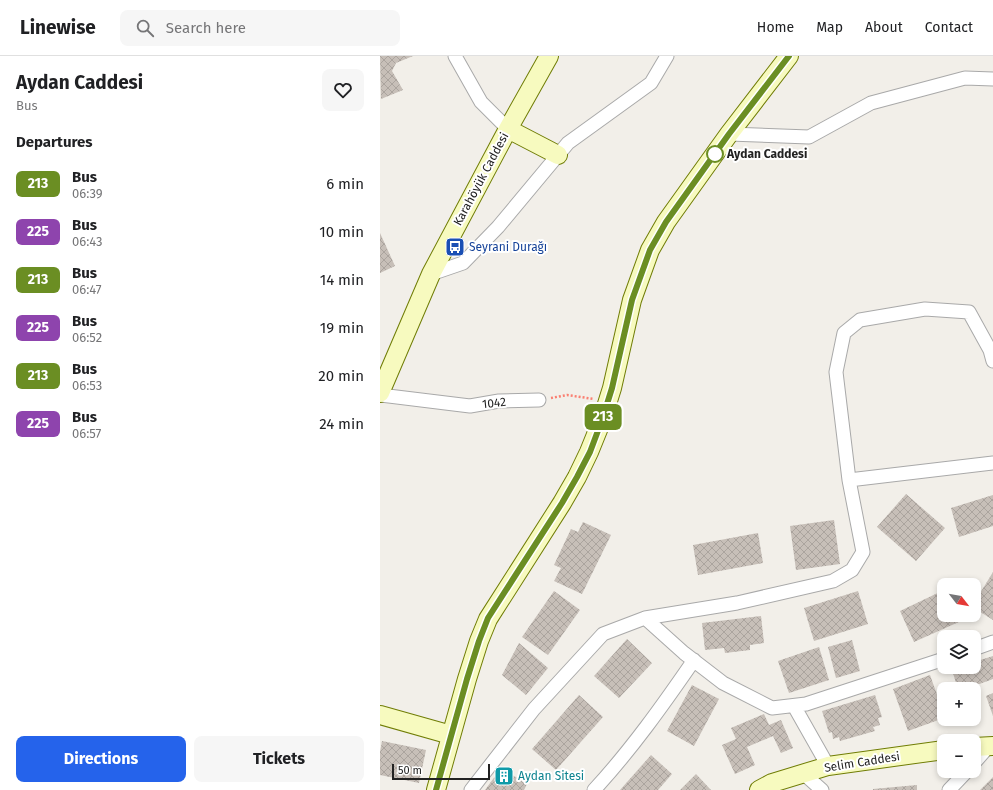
<!DOCTYPE html>
<meta charset="utf-8">
<style>
:root{--surface:#fff;--page:#f6f6f6;--text:#202124;--muted:#757577;--line:#e0e0e0;--accent:#2563eb}
body{margin:0;font-family:"Fira Sans",sans-serif;background:var(--page);color:var(--text);height:100vh;display:flex;flex-direction:column;font-size:15px;white-space:nowrap}
*{box-sizing:border-box;margin:0}
p{font-size:13px;color:var(--muted)}
.icon{flex:none;width:22px;height:22px;fill:none;stroke:currentColor;stroke-width:2;stroke-linecap:round;stroke-linejoin:round}
.map{position:relative;flex:1;overflow:hidden}
.panel{display:flex;flex-direction:column;background:var(--surface);width:380px}
.panel>*{flex:none}
.badge{padding:0 8px;border-radius:6px;font-size:14px;line-height:26px}
.needle{width:26px;rotate:121deg}
.fabs{position:absolute;left:557px;top:522px;display:grid;gap:8px}
.fabs a{display:grid;place-items:center;width:44px;height:44px;border-radius:8px;background:var(--surface);box-shadow:0 2px 6px #0003;font-size:20px}
.scale{position:absolute;left:12px;bottom:10px;width:98px;box-sizing:border-box;padding-left:4px;border:2px solid #222;border-top:0;font-size:11px;line-height:14px;white-space:nowrap;color:#222;-webkit-text-stroke:3px #fff;paint-order:stroke}
.map>.badge{position:absolute;translate:-50% -50%;box-shadow:0 0 0 2px #fff}
h2{padding:0 16px;font-size:15px;line-height:36px}
.round{display:grid;place-items:center;flex:none;width:42px;height:42px;border-radius:8px;background:var(--page)}
.head{display:flex;align-items:center;justify-content:space-between;height:68px;padding:0 16px}
h1{font-size:19px;font-weight:700;line-height:30px}
.button{display:flex;gap:8px;margin-top:auto;padding:8px 16px}
.button a{flex:1;height:46px;border-radius:8px;background:var(--accent);color:#fff;font-size:16px;font-weight:700;line-height:46px;text-align:center}
.button a+a{background:var(--page);color:var(--text)}
ul{padding:0;list-style:none}
li{display:flex;align-items:center;gap:12px;height:48px;padding:0 16px}
li div{flex:1}
li b{display:block;font-size:15px}
li em{font-style:normal}
li .badge{min-width:44px;font-weight:700;text-align:center}
header{display:flex;align-items:center;gap:24px;box-sizing:border-box;height:56px;padding:0 20px;background:var(--surface);border-bottom:1px solid var(--line)}
header strong{font-size:19px}
nav{display:flex;gap:22px;margin-inline-start:auto;font-size:14px}
.search{width:280px;height:36px;background:var(--page);display:flex;align-items:center;gap:10px;box-sizing:border-box;padding:0 14px;border-radius:8px;color:var(--muted);font-size:15px}
main{display:flex;flex:1;min-height:0}
.map>svg:first-child{display:block}
.building{fill:url(#building-cross-hatch)}
.lines{fill:none;stroke-linecap:round;stroke-linejoin:round}
.street-casing{stroke:#a9a9a9;stroke-width:15}
.secondary-casing{stroke:#707d05;stroke-width:20}
.path{stroke:#fa8072;stroke-width:2.5;stroke-dasharray:2 2;stroke-linecap:butt}
.street{stroke:#fff;stroke-width:13}
.secondary{stroke:#f7fabf;stroke-width:18}
.line-casing{stroke:#fff;stroke-width:9}
.line{stroke:#6b8e23;stroke-width:6}
.stop-dot{fill:#fff;stroke:#6b8e23;stroke-width:2}
.labels{text-anchor:middle;stroke-width:4;stroke-linejoin:round;paint-order:stroke}
.stop-label{font-size:12px;font-weight:bold;fill:#222;stroke:#fff;text-anchor:start}
.street-label{font-size:12px;fill:#222;stroke:#fff}
.transit-label{font-size:12px;fill:#164399;stroke:#fff;text-anchor:start}
.culture-label{font-size:12px;fill:#0d838f;stroke:#fff;text-anchor:start}
</style>
<header>
<strong>Linewise</strong>
<div class="search"><svg class="icon" aria-label="search" viewBox="0 0 24 24"><circle cx="10" cy="10" r="6"/><path d="M15 15l6 6"/></svg>Search here</div>
<nav><a>Home</a><a>Map</a><a>About</a><a>Contact</a></nav>
</header>
<main>
<section class="panel">
<div class="head"><div><h1>Aydan Caddesi</h1><p>Bus</p></div><a class="round"><svg class="icon" aria-label="heart" viewBox="0 0 24 24"><path d="M12 20l-8-8c-3-5 5-10 8-4 3-6 11-1 8 4z"/></svg></a></div>
<h2>Departures</h2>
<ul>
<li><span class="badge" style="background:#6b8e23;color:#fff">213</span><div><b>Bus</b><p>06:39</p></div><em>6 min</em></li>
<li><span class="badge" style="background:#8e44ad;color:#fff">225</span><div><b>Bus</b><p>06:43</p></div><em>10 min</em></li>
<li><span class="badge" style="background:#6b8e23;color:#fff">213</span><div><b>Bus</b><p>06:47</p></div><em>14 min</em></li>
<li><span class="badge" style="background:#8e44ad;color:#fff">225</span><div><b>Bus</b><p>06:52</p></div><em>19 min</em></li>
<li><span class="badge" style="background:#6b8e23;color:#fff">213</span><div><b>Bus</b><p>06:53</p></div><em>20 min</em></li>
<li><span class="badge" style="background:#8e44ad;color:#fff">225</span><div><b>Bus</b><p>06:57</p></div><em>24 min</em></li>
</ul>
<div class="button"><a>Directions</a><a>Tickets</a></div>
</section>
<div class="map">
<svg width="613" height="734" viewBox="0 0 613 734">
<defs>
<pattern id="building-cross-hatch" width="8" height="8" patternUnits="userSpaceOnUse"><rect width="8" height="8" fill="#c7bfb8"/><path d="M0 0l8 8M0 8l8-8" fill="none" stroke="#aba49e"/></pattern>
</defs>
<rect width="100%" height="100%" fill="#f2efe9"/>
<path class="building" d="M 0,0 L 33,0 L 16,7 L 12,15 L 23,34 L 1,43 Z
M 0,177 L 15,210 L 0,217 Z
M 526,438 L 565,472 L 536,505 L 497,471 Z
M 613,439 L 613,470 L 579,481 L 571,452 Z
M 454,464 L 460,508 L 416,514 L 410,470 Z
M 203,466 L 231,479 L 202,538 L 174,525 L 181,512 L 174,509 L 191,473 L 198,476 Z
M 378,477 L 383,507 L 318,519 L 313,489 Z
M 613,516 L 613,564 L 594,552 L 594,547 Z
M 564,534 L 564,559 L 578,559 L 581,565 L 534,586 L 520,555 Z
M 174,535 L 200,554 L 168,599 L 142,581 Z
M 478,535 L 488,568 L 434,585 L 424,552 Z
M 381,560 L 384,587 L 370,589 L 370,594 L 345,597 L 344,592 L 325,594 L 322,567 Z
M 247,583 L 272,607 L 239,642 L 214,620 Z
M 472,584 L 480,615 L 456,622 L 448,591 Z
M 139,587 L 168,612 L 146,639 L 122,619 Z
M 439,591 L 449,624 L 409,637 L 398,605 Z
M 613,600 L 613,623 L 586,633 L 578,633 L 572,614 L 581,611 L 594,611 L 594,606 Z
M 550,619 L 564,658 L 564,662 L 528,675 L 513,633 Z
M 312,629 L 339,643 L 314,690 L 287,675 Z
M 613,637 L 613,660 L 606,640 Z
M 199,639 L 223,661 L 176,714 L 152,693 Z
M 495,639 L 502,661 L 498,662 L 500,669 L 493,671 L 495,675 L 460,685 L 459,681 L 453,683 L 452,676 L 449,677 L 442,655 Z
M 384,658 L 389,669 L 401,664 L 413,692 L 401,697 L 393,680 L 367,691 L 375,709 L 355,718 L 342,689 L 356,683 L 351,672 Z
M 2,685 L 46,694 L 39,727 L 0,719 L 0,696 Z
M 271,699 L 292,718 L 278,734 L 240,734 Z
M 121,712 L 147,728 L 144,734 L 105,734 Z
M 316,718 L 331,734 L 300,734 Z
M 613,721 L 613,734 L 600,734 Z
M 537,729 L 537,734 L 493,734 L 493,733 Z"/>
<g class="lines">
<defs>
<path id="street" d="M 75,0 L 101,46 L 128,73
M 349,78 L 429,81 L 491,47 L 585,22 L 613,23
M 51,218 L 83,207 L 118,171 L 188,87 L 271,27 L 287,0
M 0,339 L 90,350 L 119,345 L 159,344
M 469,424 L 613,407
M 265,562 L 304,597 L 343,627 L 392,652 L 426,648 L 564,603
M 594,593 L 613,586
M 414,650 L 448,710
M 594,707 L 609,690
M 424,718 L 442,734
M 91,734 L 154,653 L 223,578 L 265,562 L 357,547 L 453,525 L 472,514 L 483,496 L 469,424 L 456,316 L 464,277 L 480,264 L 545,253 L 589,256 L 610,294 L 613,305
M 214,734 C 251,694 283,649 314,604
M 569,734 L 587,715"/>
<path id="secondary" d="M 128,73 L 178,99
M 0,337 L 51,218 L 128,73 L 169,0
M 0,659 L 71,679
M 594,691 L 613,690
M 56,734 L 87,623 L 99,585 L 108,563 L 182,447 L 197,421 L 209,396 L 222,364 L 232,332 L 252,244 L 270,194 L 286,166 L 349,78 L 409,0
M 379,734 L 392,727 L 448,710 L 564,694"/>
</defs>
<use href="#street" class="street-casing"/>
<use href="#secondary" class="secondary-casing"/>
<path class="path" d="M 171,342 L 187,339 L 214,343"/>
<use href="#street" class="street"/>
<use href="#secondary" class="secondary"/>
</g>
<g class="lines">
<defs>
<path id="line" d="M 56,734 L 87,623 L 99,585 L 108,562 L 182,447 L 197,421 L 210,396 L 222,364 L 232,332 L 252,244 L 270,194 L 286,166 L 349,78 L 409,0"/>
</defs>
<use href="#line" class="line-casing"/>
<use href="#line" class="line"/>
</g>
<defs>
<symbol id="bus-square" viewBox="-11 -11 22 22"><rect x="-9" y="-9" width="18" height="18" rx="4" fill="#1a4fb4" stroke="#fff"/><path d="M-5-6H5V4H4V6H2V4H-2V6H-4V4H-5ZM-3.5-4V0h7V-4ZM-3.5 1.2v1.5H-2V1.2ZM2 1.2v1.5H3.5V1.2Z" fill="#fff"/></symbol>
<symbol id="building-square" viewBox="-11 -11 22 22"><rect x="-9" y="-9" width="18" height="18" rx="4" fill="#0f9aa8" stroke="#fff"/><path d="M-4-6H4V6H1V3H-1V6H-4ZM-2.5-4.3h1.7v1.8h-1.7ZM.8-4.3h1.7v1.8H.8ZM-2.5-1h1.7V.8h-1.7ZM.8-1h1.7V.8H.8Z" fill="#fff"/></symbol>
</defs>
<g fill-rule="evenodd">
<use href="#bus-square" x="64" y="180" width="22" height="22"/>
<use href="#building-square" x="113" y="709" width="22" height="22"/>
</g>
<circle class="stop-dot" cx="335" cy="98" r="8"/>
<g class="labels">
<g class="stop-label">
<text x="347" y="102">Aydan Caddesi</text>
</g>
<g class="street-label">
<text transform="translate(101 123) rotate(-62)" y="4">Karahöyük Caddesi</text>
<text transform="translate(114 347) rotate(-6)" y="4">1042</text>
<text transform="translate(482 706) rotate(-9)" y="4">Selim Caddesi</text>
</g>
<g class="transit-label">
<text x="89" y="195">Seyrani Durağı</text>
</g>
<g class="culture-label">
<text x="138" y="724">Aydan Sitesi</text>
</g>
</g>
</svg>
<div class="fabs">
<a><svg class="needle" viewBox="-14 -14 28 28"><path d="M0-13l5 13h-10z" fill="#e53935"/><path d="M0 13l5-13h-10z" fill="#757577"/></svg></a>
<a><svg class="icon" aria-label="layers" viewBox="0 0 24 24"><path d="M12 4l9 5-9 5-9-5zM3 14l9 5 9-5"/></svg></a>
<a>+</a>
<a>−</a>
</div>
<div class="scale">50 m</div>
<b class="badge" style="left:223px;top:361px;background:#6b8e23;color:#fff">213</b>
</div>
</main>
